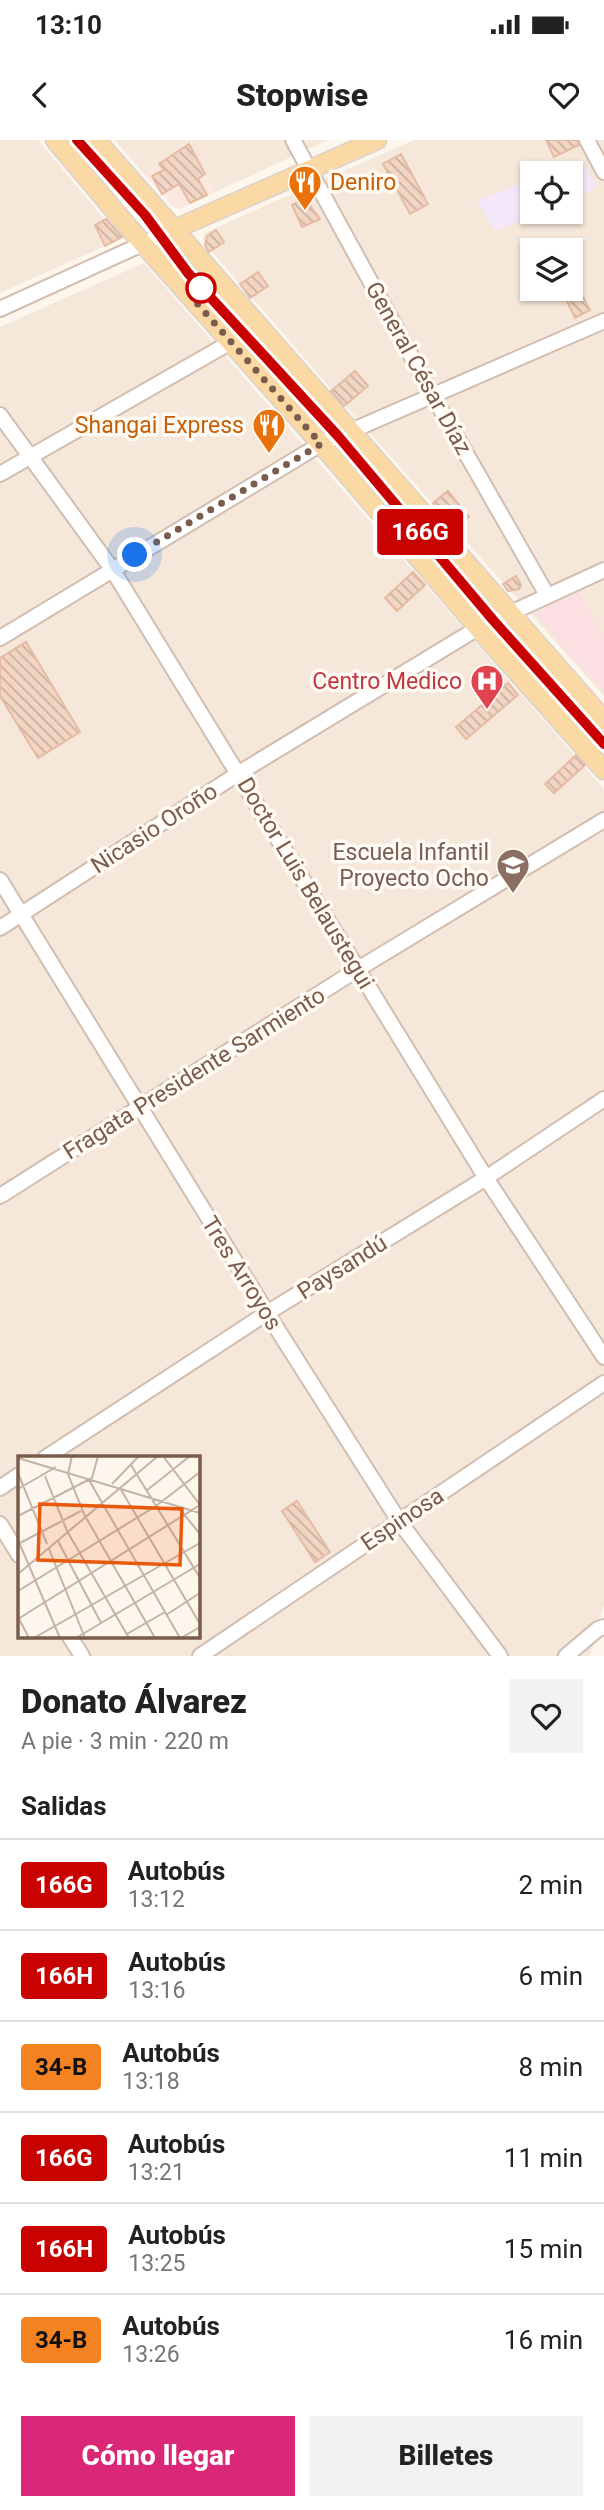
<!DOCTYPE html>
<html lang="es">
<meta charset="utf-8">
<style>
:root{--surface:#fff;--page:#f2f2f2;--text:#222;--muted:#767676;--line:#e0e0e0;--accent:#db2777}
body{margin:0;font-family:Roboto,sans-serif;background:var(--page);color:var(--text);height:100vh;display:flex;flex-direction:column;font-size:26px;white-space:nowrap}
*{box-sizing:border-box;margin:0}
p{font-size:23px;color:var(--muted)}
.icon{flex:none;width:38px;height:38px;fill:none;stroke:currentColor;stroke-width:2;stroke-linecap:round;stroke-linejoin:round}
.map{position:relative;height:1516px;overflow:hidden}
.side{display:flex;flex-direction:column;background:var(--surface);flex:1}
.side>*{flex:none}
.badge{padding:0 14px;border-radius:5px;font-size:24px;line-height:46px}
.controls{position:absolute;left:520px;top:21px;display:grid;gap:14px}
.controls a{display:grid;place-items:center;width:63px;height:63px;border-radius:0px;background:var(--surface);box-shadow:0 2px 5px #0004;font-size:35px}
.you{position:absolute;width:35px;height:35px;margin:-18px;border:5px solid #fff;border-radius:50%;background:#1a73e8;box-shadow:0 0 0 10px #1a73e833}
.map>.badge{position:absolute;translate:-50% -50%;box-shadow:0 0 0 4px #fff}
h2{padding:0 21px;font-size:26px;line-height:63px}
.round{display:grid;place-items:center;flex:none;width:74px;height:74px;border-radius:0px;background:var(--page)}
.head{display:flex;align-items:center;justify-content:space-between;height:119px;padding:0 21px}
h1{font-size:33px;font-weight:800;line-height:52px}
.primary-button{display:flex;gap:14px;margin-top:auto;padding:14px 21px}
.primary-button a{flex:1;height:80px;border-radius:0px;background:var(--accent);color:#fff;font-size:28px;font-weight:800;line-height:80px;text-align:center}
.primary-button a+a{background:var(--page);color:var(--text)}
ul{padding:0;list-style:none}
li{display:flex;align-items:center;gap:21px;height:91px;padding:0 21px;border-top:2px solid var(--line)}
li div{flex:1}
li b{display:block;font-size:26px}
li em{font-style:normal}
li .badge{min-width:77px;font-weight:700;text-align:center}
.status{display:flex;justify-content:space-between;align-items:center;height:49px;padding:0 35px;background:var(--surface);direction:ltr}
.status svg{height:19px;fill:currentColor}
header{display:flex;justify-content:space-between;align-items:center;height:91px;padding:0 21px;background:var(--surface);font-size:32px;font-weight:800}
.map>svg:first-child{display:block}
.residential{fill:#f5e8da;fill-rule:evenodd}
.commercial{fill:#fde8e0}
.education{fill:#f3e8fa}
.medical{fill:#fbdfe3}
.building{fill:url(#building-back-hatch);stroke:#e6bba3;stroke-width:2}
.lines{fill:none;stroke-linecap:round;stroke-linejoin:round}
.minor-casing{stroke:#d1beb0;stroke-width:18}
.major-casing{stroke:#dad1cd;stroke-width:21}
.minor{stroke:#fff;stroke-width:14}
.major{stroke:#fbd9a5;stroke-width:18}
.line-casing{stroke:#fff;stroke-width:16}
.line{stroke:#c70201;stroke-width:10}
.walk{stroke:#7a5c4d;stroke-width:7;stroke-dasharray:0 12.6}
.stop-dot{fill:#fff;stroke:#c70201;stroke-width:3.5}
.labels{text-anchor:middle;stroke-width:7;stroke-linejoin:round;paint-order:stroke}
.food-label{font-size:23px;fill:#c56008;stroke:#fffaf3;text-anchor:start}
.street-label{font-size:23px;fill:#7a5c4d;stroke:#fffaf3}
.health-label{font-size:23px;fill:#be3a42;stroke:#fffaf3;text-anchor:end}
.education-label{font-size:23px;fill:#785e54;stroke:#fffaf3;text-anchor:end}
.inset-road{fill:none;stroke:#c5b3a7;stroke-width:2}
.view{fill:#e8590c;fill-opacity:0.15;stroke:#e8590c;stroke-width:3.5}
.inset-edge{fill:none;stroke:#7a5c4d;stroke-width:3.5}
</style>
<div class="status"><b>13:10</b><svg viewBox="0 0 49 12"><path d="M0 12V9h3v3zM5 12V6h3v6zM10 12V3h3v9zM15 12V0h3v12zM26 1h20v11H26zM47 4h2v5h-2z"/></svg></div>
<header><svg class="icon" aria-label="back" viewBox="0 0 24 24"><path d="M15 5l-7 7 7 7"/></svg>Stopwise<svg class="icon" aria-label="heart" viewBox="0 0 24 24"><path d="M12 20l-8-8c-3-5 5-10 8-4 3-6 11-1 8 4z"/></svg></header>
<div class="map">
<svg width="604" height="1516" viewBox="0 0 604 1516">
<defs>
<pattern id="building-back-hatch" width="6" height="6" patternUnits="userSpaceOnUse" patternTransform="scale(1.75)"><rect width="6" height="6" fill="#f3d5c3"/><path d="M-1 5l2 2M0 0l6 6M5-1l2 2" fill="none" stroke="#cab0a1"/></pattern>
</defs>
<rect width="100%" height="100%" fill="#fdf6ec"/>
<path class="residential" d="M 0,0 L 38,0 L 121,99 L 0,153 Z
M 115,0 L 328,0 L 215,52 L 188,3 L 144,34 Z
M 414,0 L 604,0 L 604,556 L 351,272 L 203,101 L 204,93 ZM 532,33 L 570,33 L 570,72 L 532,72 ZM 532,110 L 570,110 L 570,149 L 532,149 Z
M 144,123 L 604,649 L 604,1465 L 590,1516 L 0,1516 L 0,187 ZM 19,1318 L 198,1318 L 198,1497 L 19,1497 Z"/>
<path class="commercial" d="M 189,4 L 215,52 L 179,69 L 174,67 L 144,34 Z"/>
<path class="education" d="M 581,19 L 597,47 L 571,59 L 570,33 L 546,33 Z
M 532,39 L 532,72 L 540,72 L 495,91 L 477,61 Z"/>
<path class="medical" d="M 576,449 L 604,497 L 604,552 L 536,475 L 547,466 L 546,464 Z"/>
<path class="building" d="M 546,0 L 577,0 L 579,5 L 554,17 Z
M 189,4 L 205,34 L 198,39 L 207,55 L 190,63 L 179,44 L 162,54 L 152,36 L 164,30 L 159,24 Z
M 401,14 L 428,64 L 410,74 L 383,24 Z
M 301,60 L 308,63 L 320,79 L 302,87 L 292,65 Z
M 106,79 L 122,97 L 105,106 L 95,85 Z
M 216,90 L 224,102 L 209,112 L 205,105 L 207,96 Z
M 258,132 L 268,146 L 250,158 L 240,144 Z
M 570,133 L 590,170 L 575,178 L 561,149 L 570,149 Z
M 355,231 L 368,246 L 344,266 L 331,251 Z
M 448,351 L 469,377 L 453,389 L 433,363 Z
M 413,432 L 425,445 L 397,471 L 385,458 Z
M 516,436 L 521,445 L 519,449 L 508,451 L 503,444 Z
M 26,502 L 80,592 L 38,618 L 0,556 L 0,518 Z
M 508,543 L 518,555 L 466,599 L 456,587 Z
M 576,615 L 585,625 L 554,653 L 545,644 Z
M 297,1361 L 330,1412 L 315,1422 L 282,1371 Z"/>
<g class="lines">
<defs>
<path id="minor" d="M 293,0 L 432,254 L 547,455
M 587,0 L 604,32
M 0,169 L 175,89
M 0,275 L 112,429 L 486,1038 L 604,1217
M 0,334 L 231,202
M 0,498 L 321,304 L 604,181
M 0,740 L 267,1173 L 399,1381 L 500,1516
M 0,788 L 239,633 L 478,488 L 604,430
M 0,1056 L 358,829 L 604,680
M 45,1318 L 267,1173 L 486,1038 L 604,959
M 0,1348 L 19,1335
M 0,1384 L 19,1415
M 70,1497 L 82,1516
M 200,1516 L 604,1243
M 566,1516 L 598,1489 L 604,1487"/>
<path id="major" d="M 55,0 L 130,89 L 321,304 L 478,488 L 604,630
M 96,0 L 604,580
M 175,89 L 377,0"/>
</defs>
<use href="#minor" class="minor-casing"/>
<use href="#major" class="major-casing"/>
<use href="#minor" class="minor"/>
<use href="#major" class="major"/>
</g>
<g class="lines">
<defs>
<path id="line" d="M 77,0 L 145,75 L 188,133 L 338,296 L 493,480 L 604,604"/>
</defs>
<use href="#line" class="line-casing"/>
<use href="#line" class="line"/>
<path class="walk" d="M 135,415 L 321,304 L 195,161 L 201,148"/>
</g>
<defs>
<symbol id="restaurant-pin" viewBox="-11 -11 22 30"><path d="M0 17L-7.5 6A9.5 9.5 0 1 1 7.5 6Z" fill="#e8710a" stroke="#fffaf3"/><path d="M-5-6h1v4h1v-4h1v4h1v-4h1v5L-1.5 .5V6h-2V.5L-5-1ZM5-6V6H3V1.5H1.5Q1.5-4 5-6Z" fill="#fff"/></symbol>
<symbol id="hospital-pin" viewBox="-11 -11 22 30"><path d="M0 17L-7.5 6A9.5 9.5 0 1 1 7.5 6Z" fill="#e0444e" stroke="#fffaf3"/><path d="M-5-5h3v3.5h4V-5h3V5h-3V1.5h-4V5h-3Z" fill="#fff"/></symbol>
<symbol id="school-pin" viewBox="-11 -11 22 30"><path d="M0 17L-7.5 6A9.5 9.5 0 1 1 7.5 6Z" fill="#8d6e63" stroke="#fffaf3"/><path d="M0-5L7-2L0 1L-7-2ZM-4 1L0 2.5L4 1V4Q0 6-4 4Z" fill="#fff"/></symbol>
</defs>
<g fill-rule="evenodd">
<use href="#restaurant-pin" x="286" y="23" width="38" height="52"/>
<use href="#restaurant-pin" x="250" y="266" width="38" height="52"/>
<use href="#hospital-pin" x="468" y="522" width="38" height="52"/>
<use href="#school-pin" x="494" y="706" width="38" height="52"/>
</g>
<circle class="stop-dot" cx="201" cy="148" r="14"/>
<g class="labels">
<g class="food-label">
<text x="330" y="50">Deniro</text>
<text x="244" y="293" text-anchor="end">Shangai Express</text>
</g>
<g class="street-label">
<text transform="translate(419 228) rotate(61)" y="8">General César Díaz</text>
<text transform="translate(154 688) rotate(-33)" y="8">Nicasio Oroño</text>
<text transform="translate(306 743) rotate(59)" y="8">Doctor Luis Belaustegui</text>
<text transform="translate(194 933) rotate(-32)" y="8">Fragata Presidente Sarmiento</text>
<text transform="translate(342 1127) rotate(-32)" y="8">Paysandú</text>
<text transform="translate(242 1133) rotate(58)" y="8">Tres Arroyos</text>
<text transform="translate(402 1379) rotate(-34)" y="8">Espinosa</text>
</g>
<g class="health-label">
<text x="462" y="549">Centro Medico</text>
</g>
<g class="education-label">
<text x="489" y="720">Escuela Infantil<tspan x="489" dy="26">Proyecto Ocho</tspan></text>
</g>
</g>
<g transform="translate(18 1316)">
<rect width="182" height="182" fill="#fdf6ec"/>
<path class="inset-road" d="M 54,0 L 50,18 L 66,58 L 137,182M 145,0 L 182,49M 0,2 L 182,57M 113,9 L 182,122M 0,17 L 29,88M 27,20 L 49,75 L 111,182M 71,24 L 162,182M 94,28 L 121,0M 102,32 L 182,168M 0,33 L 38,11M 128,35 L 172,0M 161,52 L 182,78M 0,60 L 74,22 L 80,0M 0,84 L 42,182M 40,85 L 83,167M 2,87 L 63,55M 31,93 L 67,182M 0,118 L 140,0M 0,135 L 138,50 L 182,16M 148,159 L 182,137M 0,163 L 182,49M 1,163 L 11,182M 109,178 L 147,156M 16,182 L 182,87M 58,182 L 182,108M 163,182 L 182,171"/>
<path class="view" d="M 22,48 L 164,53 L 162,109 L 20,104 Z"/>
<rect width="182" height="182" class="inset-edge"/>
</g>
</svg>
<div class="controls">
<a><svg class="icon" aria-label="locate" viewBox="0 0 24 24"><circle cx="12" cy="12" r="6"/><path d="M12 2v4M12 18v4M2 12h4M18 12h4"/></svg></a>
<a><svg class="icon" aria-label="layers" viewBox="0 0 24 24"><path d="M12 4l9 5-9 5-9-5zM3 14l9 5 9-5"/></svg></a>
</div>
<div class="you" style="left:135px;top:415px"></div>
<b class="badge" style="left:420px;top:392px;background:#c70201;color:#fff">166G</b>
</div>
<section class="side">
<div class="head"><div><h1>Donato Álvarez</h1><p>A pie · 3 min · 220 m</p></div><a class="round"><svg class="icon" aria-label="heart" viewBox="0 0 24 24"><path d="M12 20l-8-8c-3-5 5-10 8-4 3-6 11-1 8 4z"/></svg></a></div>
<h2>Salidas</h2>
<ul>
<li><span class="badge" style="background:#c70201;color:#fff">166G</span><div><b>Autobús</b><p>13:12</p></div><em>2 min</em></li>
<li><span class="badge" style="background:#c70201;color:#fff">166H</span><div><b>Autobús</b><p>13:16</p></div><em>6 min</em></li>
<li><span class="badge" style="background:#f58220;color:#111">34-B</span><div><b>Autobús</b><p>13:18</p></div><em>8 min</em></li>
<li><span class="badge" style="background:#c70201;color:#fff">166G</span><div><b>Autobús</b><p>13:21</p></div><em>11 min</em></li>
<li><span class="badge" style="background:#c70201;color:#fff">166H</span><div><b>Autobús</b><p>13:25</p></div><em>15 min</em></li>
<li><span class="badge" style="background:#f58220;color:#111">34-B</span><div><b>Autobús</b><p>13:26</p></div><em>16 min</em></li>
</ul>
<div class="primary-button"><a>Cómo llegar</a><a>Billetes</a></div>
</section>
